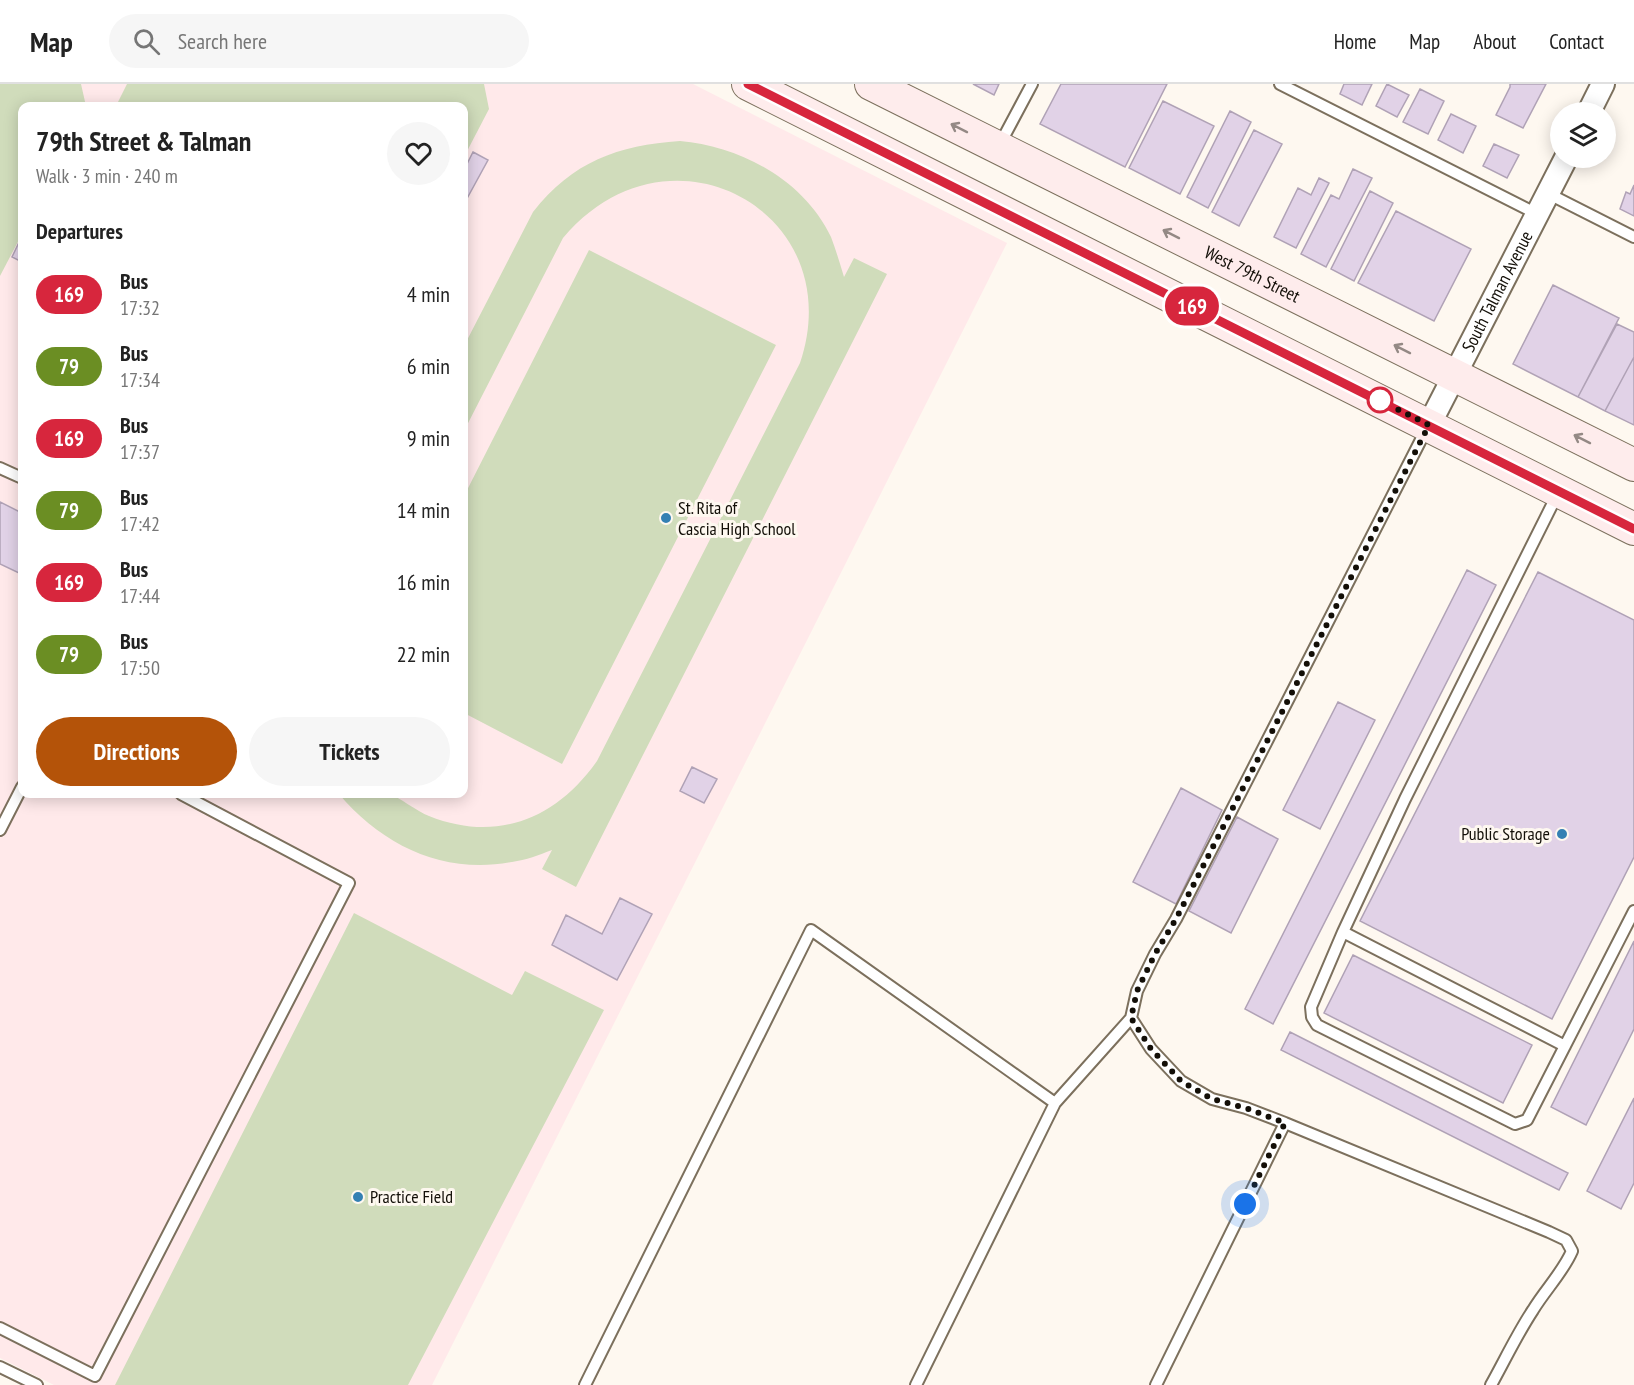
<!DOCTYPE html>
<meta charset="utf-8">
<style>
:root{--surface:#fff;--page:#f6f6f6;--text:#222;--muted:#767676;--line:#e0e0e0;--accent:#b45309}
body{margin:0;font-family:"PT Sans Narrow",sans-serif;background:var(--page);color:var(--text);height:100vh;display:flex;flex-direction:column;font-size:22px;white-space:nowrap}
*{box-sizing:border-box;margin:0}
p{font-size:20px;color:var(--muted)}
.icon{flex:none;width:33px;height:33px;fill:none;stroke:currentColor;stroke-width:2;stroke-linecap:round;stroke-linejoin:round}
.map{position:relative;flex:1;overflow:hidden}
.details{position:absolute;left:18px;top:18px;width:450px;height:696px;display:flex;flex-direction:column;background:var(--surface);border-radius:12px;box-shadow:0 3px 15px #0003}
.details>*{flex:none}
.badge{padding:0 12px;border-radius:20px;font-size:21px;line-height:39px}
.controls{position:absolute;left:1550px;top:18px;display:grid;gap:12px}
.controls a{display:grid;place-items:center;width:66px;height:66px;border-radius:50%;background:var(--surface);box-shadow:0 3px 15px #0003;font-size:30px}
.you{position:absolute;width:30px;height:30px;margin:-15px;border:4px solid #fff;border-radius:50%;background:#1a73e8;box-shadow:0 0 0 9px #1a73e833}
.map>.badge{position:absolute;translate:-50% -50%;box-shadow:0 0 0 3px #fff}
h2{padding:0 18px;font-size:22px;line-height:54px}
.round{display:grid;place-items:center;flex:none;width:63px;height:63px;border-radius:32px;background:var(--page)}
.summary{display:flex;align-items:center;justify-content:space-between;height:102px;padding:0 18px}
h1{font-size:28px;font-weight:600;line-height:45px}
.cta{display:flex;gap:12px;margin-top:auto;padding:12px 18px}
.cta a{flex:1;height:69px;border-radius:36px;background:var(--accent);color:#fff;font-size:24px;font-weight:600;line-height:69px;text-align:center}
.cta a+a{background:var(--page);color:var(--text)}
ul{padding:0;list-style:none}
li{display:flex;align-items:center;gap:18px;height:72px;padding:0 18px}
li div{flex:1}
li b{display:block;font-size:22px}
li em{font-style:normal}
li .badge{min-width:66px;font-weight:700;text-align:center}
header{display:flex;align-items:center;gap:36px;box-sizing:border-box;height:84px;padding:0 30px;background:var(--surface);border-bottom:2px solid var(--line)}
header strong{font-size:28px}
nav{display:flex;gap:33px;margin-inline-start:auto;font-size:21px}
.search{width:420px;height:54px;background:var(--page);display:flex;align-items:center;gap:15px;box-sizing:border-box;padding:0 21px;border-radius:33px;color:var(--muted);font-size:22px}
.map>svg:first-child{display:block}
.education{fill:#ffe9ea;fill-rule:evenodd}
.green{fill:#d0dcbb}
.building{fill:#e1d2e7;stroke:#b0a2b6;stroke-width:1.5}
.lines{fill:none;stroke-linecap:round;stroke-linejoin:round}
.lane-casing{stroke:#7c705d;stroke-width:14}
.street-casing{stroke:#7c705d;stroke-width:26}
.secondary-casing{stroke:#7c705d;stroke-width:34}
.lane{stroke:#fff;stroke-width:10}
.street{stroke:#fff;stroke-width:22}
.secondary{stroke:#feecec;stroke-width:32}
.oneway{stroke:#948985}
.line-casing{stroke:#fff;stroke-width:14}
.line{stroke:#d7263d;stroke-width:9}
.walk{stroke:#130f08;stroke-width:6;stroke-dasharray:0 10.8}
.stop-dot{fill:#fff;stroke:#d7263d;stroke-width:3}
.poi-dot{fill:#3480b3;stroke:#fef8f0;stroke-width:2}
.labels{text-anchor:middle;stroke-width:6;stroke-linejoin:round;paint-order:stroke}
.street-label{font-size:18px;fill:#130f08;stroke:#fef8f0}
.poi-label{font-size:18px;fill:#130f08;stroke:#fef8f0;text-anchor:start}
</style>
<header>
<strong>Map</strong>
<div class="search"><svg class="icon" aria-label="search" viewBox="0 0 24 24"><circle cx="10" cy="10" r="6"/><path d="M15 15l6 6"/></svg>Search here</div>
<nav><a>Home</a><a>Map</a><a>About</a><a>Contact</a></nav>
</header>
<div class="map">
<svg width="1634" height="1301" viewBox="0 0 1634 1301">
<rect width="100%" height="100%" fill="#fef8f0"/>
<path class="education" d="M 0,0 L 693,0 L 1007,159 L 432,1301 L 54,1301 L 0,1274 ZM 22,22 L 464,22 L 464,710 L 22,710 Z"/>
<path class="green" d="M 0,0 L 81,0 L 86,22 L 22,22 L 22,150 L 0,192 Z
M 127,0 L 484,0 L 489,25 L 464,73 L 464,22 L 116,22 Z
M 680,57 C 740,62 804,96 831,153 C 836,166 840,180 844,193 L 854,174 L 887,190 L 576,803 L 542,785 L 552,766 C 539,771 526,776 512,778 C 443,791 382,761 339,710 C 353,709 376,706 389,710 C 396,711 418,728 429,732 C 497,759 556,735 597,677 L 800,279 C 851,128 669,28 563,154 L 464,347 L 464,262 L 533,128 C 572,78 618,61 680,57 Z
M 589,166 L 776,261 L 562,680 L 464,629 L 464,412 Z
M 354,829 L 512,911 L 525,887 L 604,926 L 408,1301 L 115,1301 Z"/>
<path class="building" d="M 973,0 L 999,0 L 994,11 Z
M 1061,0 L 1167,0 L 1125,83 L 1040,40 Z
M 1344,0 L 1372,0 L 1362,21 L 1340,10 Z
M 1387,0 L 1409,11 L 1397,33 L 1376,22 Z
M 1510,0 L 1546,0 L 1523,44 L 1496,31 L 1510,3 Z
M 1420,5 L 1444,17 L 1428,50 L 1403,38 Z
M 1163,17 L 1214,42 L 1180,110 L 1129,84 Z
M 1230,27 L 1251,38 L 1208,124 L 1187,113 Z
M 1451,30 L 1476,42 L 1463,69 L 1438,56 Z
M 1254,46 L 1282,60 L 1239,142 L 1212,128 Z
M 1494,60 L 1519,71 L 1507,94 L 1483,82 Z
M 473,68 L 488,76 L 464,120 L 464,86 Z
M 1353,85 L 1372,94 L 1326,183 L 1301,170 L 1331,111 L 1339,115 Z
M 1319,94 L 1329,99 L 1296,164 L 1274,153 L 1298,104 L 1311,111 Z
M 1634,101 L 1634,132 L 1620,125 L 1626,108 L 1630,110 Z
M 1370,107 L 1393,119 L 1354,197 L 1331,185 Z
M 1396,127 L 1471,165 L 1434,237 L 1358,199 Z
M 22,152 L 22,178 L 12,173 Z
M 1553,201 L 1619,234 L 1578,313 L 1513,280 Z
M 1617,240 L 1634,248 L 1634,273 L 1605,327 L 1578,313 Z
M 1634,273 L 1634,341 L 1605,327 Z
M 0,418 L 22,429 L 22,482 L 19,489 L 0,480 Z
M 1467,486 L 1496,501 L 1273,940 L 1245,925 Z
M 1538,488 L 1634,536 L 1634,773 L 1552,935 L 1360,837 Z
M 1338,618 L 1375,636 L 1320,745 L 1283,726 Z
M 692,683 L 717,695 L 704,719 L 680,707 Z
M 1181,704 L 1222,726 L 1176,820 L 1133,798 Z
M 1237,733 L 1278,755 L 1231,849 L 1189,827 Z
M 620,814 L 652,830 L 617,896 L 552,861 L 566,831 L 602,850 Z
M 1634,857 L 1634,945 L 1586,1041 L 1551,1023 Z
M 1353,871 L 1532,961 L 1503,1019 L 1324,929 Z
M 1290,948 L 1568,1089 L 1559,1106 L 1281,966 Z
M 1634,1014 L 1634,1099 L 1621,1125 L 1587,1107 Z"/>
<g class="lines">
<defs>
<path id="lane" d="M 1280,0 L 1537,130
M 1000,60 L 1032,0
M 1547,109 L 1634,153
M 1427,344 L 1176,835 L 1155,870 L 1137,907 L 1131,934 L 1151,965 L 1181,997 L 1212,1015 L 1246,1024 L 1285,1039 L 1549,1148 L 1566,1156 L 1572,1167 C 1563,1188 1545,1206 1533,1226 C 1517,1250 1505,1276 1491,1301
M 0,384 L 22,394
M 1557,411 L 1405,715 L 1343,848 L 1311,923 L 1312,933 L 1317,941 L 1515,1040 L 1527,1036 L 1634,827
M 0,746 L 22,703
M 1343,848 L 1565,962
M 0,1244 L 95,1292 L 349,799 L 181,710
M 0,1283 L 37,1301
M 585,1301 L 811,846 L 1055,1019
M 916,1301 L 1055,1019 L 1131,934
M 1156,1301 L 1285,1039"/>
<g id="street">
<path d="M 1589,28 L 1603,0"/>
<path id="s1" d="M 1429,341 L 1566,74"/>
</g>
<g id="secondary">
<path d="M 748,0 L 1634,445"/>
<path id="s2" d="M 871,0 L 1634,381"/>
</g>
</defs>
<use href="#lane" class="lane-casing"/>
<use href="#street" class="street-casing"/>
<use href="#secondary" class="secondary-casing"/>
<use href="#lane" class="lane"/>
<use href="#street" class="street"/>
<use href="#secondary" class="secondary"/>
</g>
<defs><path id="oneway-shaft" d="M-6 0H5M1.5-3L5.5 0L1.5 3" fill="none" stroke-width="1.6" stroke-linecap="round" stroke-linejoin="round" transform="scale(1.5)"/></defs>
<g class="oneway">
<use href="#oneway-shaft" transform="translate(959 44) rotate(-153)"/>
<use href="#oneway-shaft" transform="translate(1171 150) rotate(-153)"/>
<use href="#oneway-shaft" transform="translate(1402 265) rotate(-153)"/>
<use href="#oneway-shaft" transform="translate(1582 355) rotate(-153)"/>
</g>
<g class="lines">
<defs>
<path id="line" d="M 748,0 L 1634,445"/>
</defs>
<use href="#line" class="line-casing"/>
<use href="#line" class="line"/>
<path class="walk" d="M 1245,1120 L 1285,1039 L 1246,1024 L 1212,1015 L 1181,997 L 1151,965 L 1131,934 L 1137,907 L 1155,870 L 1176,835 L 1429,341 L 1371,312 L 1380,316"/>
</g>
<circle class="stop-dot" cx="1380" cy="316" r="12"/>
<g class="poi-dot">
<circle cx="666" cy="434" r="6"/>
<circle cx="1562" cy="750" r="6"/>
<circle cx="358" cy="1113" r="6"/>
</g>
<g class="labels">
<g class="street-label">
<text dy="6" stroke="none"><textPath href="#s2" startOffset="426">West 79th Street</textPath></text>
<text dy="6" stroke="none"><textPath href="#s1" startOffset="150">South Talman Avenue</textPath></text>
</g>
<g class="poi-label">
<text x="678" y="430">St. Rita of<tspan x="678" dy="21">Cascia High School</tspan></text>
<text x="1550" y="756" text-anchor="end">Public Storage</text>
<text x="370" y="1119">Practice Field</text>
</g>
</g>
</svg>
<div class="controls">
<a><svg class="icon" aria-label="layers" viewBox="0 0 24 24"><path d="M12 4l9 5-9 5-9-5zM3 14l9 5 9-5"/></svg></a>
</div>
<div class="you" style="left:1245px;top:1120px"></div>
<b class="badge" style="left:1192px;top:222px;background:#d7263d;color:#fff">169</b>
<section class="details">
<div class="summary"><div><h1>79th Street &amp; Talman</h1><p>Walk · 3 min · 240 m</p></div><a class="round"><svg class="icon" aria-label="heart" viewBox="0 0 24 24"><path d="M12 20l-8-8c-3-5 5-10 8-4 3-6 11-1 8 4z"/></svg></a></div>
<h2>Departures</h2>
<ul>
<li><span class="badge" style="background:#d7263d;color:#fff">169</span><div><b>Bus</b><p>17:32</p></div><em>4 min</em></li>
<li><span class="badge" style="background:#6b8e23;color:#fff">79</span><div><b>Bus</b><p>17:34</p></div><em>6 min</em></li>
<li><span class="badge" style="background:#d7263d;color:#fff">169</span><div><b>Bus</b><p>17:37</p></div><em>9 min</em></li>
<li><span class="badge" style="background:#6b8e23;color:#fff">79</span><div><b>Bus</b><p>17:42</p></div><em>14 min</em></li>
<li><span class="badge" style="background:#d7263d;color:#fff">169</span><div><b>Bus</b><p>17:44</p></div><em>16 min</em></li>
<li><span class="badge" style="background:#6b8e23;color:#fff">79</span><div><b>Bus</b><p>17:50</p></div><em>22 min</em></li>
</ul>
<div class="cta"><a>Directions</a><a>Tickets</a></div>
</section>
</div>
